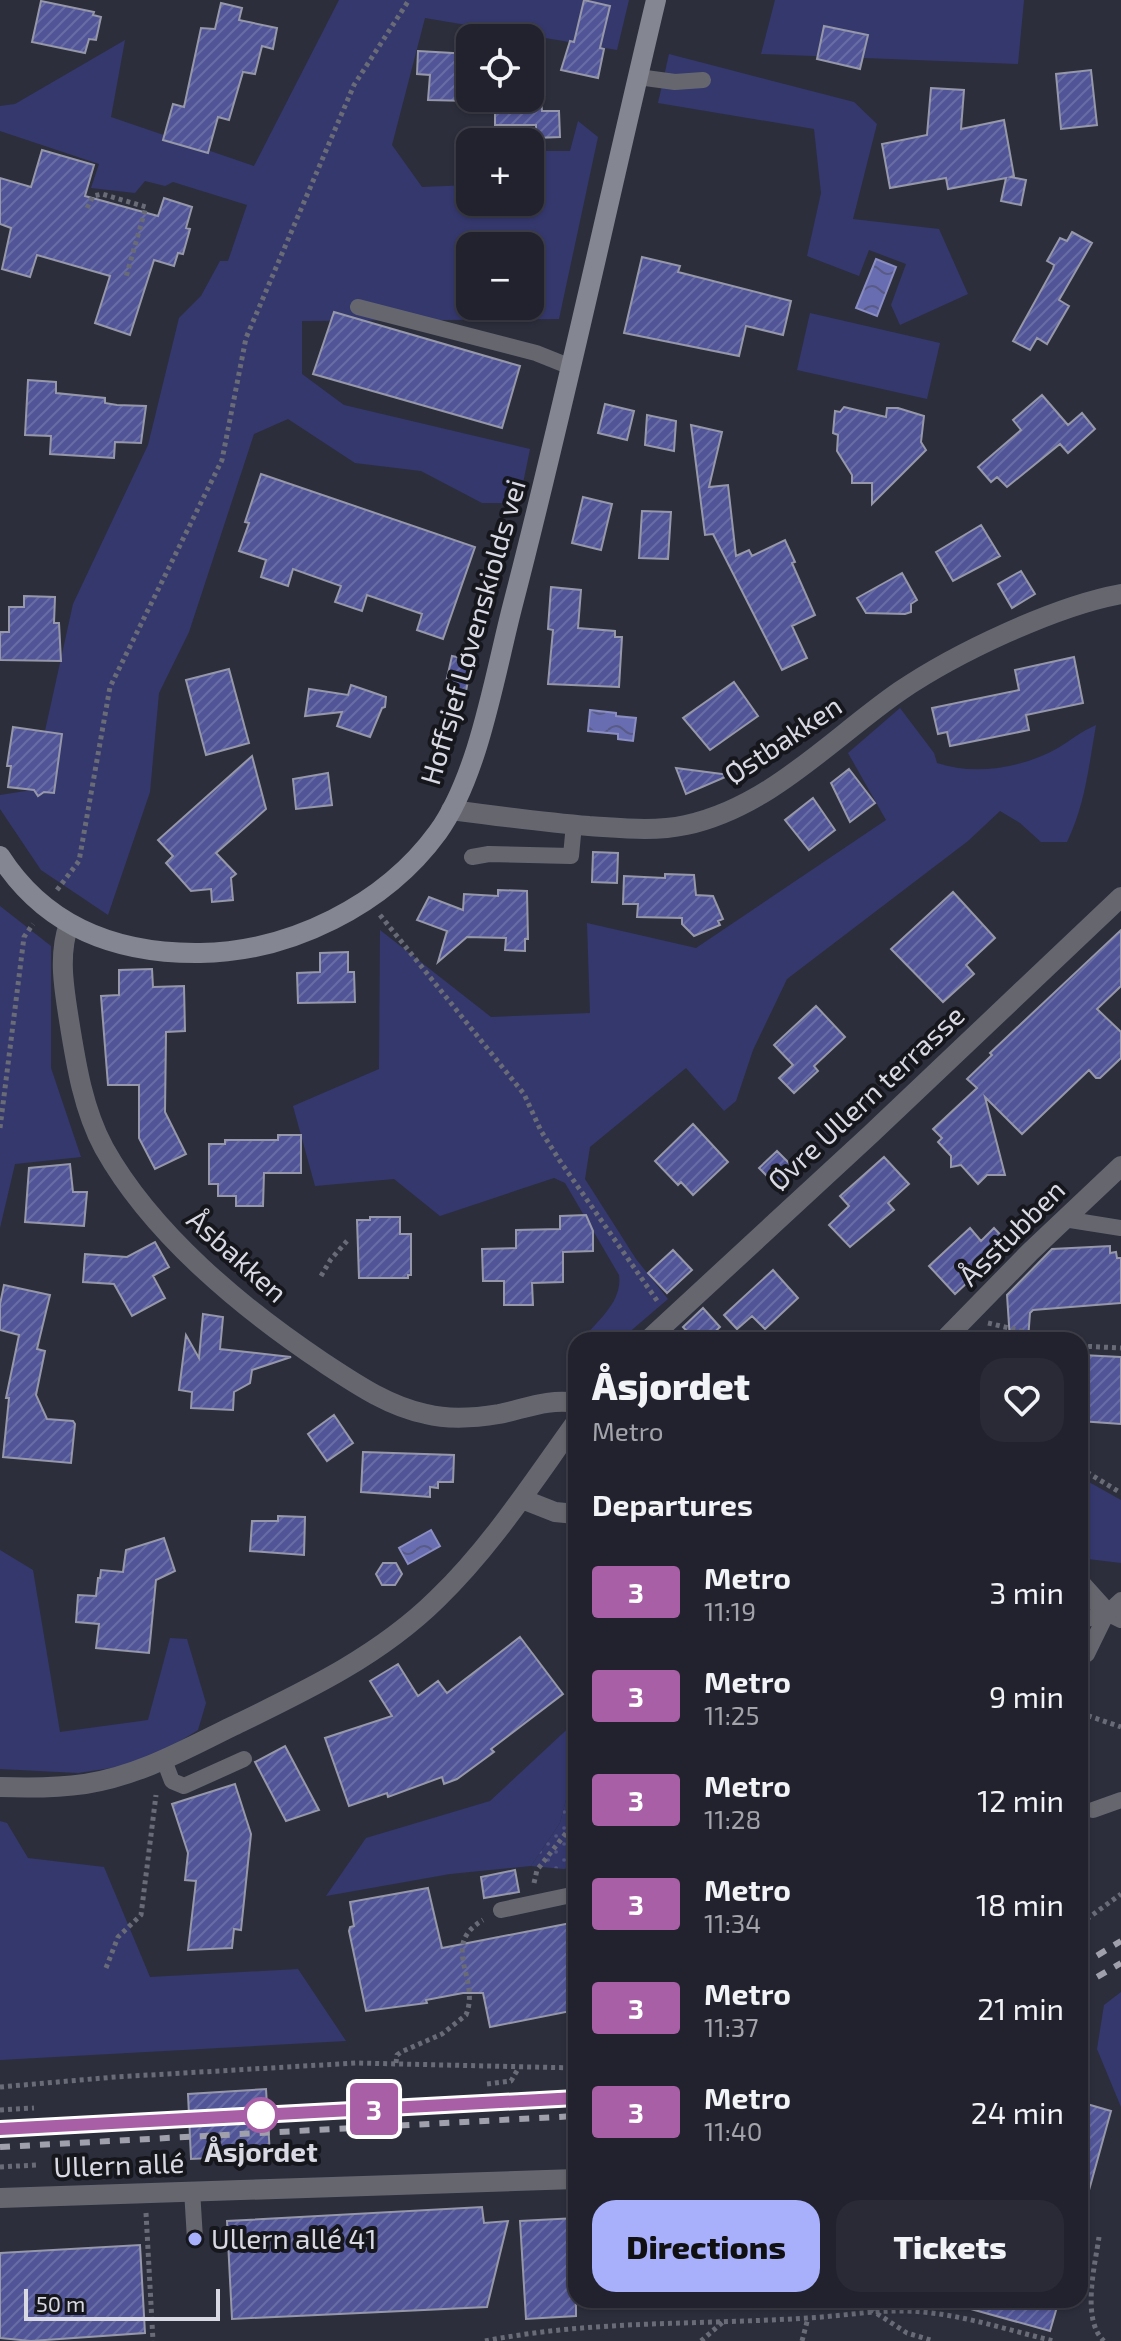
<!DOCTYPE html>
<meta charset="utf-8">
<style>
:root{--surface:#21222d;--page:#292a35;--text:#f1f3f6;--muted:#a2a4aa;--line:#3e3f49;--accent:#a8b0fc}
body{margin:0;font-family:"Exo 2",sans-serif;background:var(--page);color:var(--text);height:100vh;display:flex;flex-direction:column;font-size:30px;white-space:nowrap}
*{box-sizing:border-box;margin:0}
p{font-size:26px;color:var(--muted)}
.icon{flex:none;width:44px;height:44px;fill:none;stroke:currentColor;stroke-width:2;stroke-linecap:round;stroke-linejoin:round}
.map{position:relative;flex:1;overflow:hidden}
.side{position:absolute;left:568px;top:1332px;width:520px;height:976px;display:flex;flex-direction:column;background:var(--surface);border-radius:24px;box-shadow:0 2px 6px #0004,0 0 0 2px var(--line)}
.side>*{flex:none}
.badge{padding:0 16px;border-radius:6px;font-size:28px;line-height:52px}
.fabs{position:absolute;left:456px;top:24px;display:grid;gap:16px}
.fabs a{display:grid;place-items:center;width:88px;height:88px;border-radius:16px;background:var(--surface);box-shadow:0 2px 6px #0004,0 0 0 2px var(--line);font-size:40px}
.scale{position:absolute;left:24px;bottom:20px;width:196px;box-sizing:border-box;padding-left:8px;border:4px solid #d8d9e2;border-top:0;font-size:22px;line-height:28px;white-space:nowrap;color:#d8d9e2;-webkit-text-stroke:6px #16171d;paint-order:stroke}
.map>.badge{position:absolute;translate:-50% -50%;box-shadow:0 0 0 4px #fff}
h2{padding:0 24px;font-size:30px;line-height:72px}
.round{display:grid;place-items:center;flex:none;width:84px;height:84px;border-radius:24px;background:var(--page)}
.overview{display:flex;align-items:center;justify-content:space-between;height:136px;padding:0 24px}
h1{font-size:38px;font-weight:800;line-height:60px}
.cta{display:flex;gap:16px;margin-top:auto;padding:16px 24px}
.cta a{flex:1;height:92px;border-radius:24px;background:var(--accent);color:#111;font-size:32px;font-weight:800;line-height:92px;text-align:center}
.cta a+a{background:var(--page);color:var(--text)}
ul{padding:0;list-style:none}
li{display:flex;align-items:center;gap:24px;height:104px;padding:0 24px}
li div{flex:1}
li b{display:block;font-size:30px}
li em{font-style:normal}
li .badge{min-width:88px;font-weight:700;text-align:center}
.map>svg:first-child{display:block}
.grass{fill:#35386d;fill-rule:evenodd}
.park{fill:url(#park-dots)}
.water{fill:url(#water-waves);stroke:#8a8dc0;stroke-width:2}
.building{fill:url(#building-hatch);stroke:#9698a9;stroke-width:2}
.lines{fill:none;stroke-linecap:round;stroke-linejoin:round}
.path{stroke:#696b77;stroke-width:5;stroke-dasharray:4 4;stroke-linecap:butt}
.lane{stroke:#66676e;stroke-width:16}
.street{stroke:#66676e;stroke-width:20}
.secondary{stroke:#848691;stroke-width:20}
.rail{stroke:#9fa0ab;stroke-width:6;stroke-dasharray:10 10;stroke-linecap:butt}
.line-casing{stroke:#fff;stroke-width:18}
.line{stroke:#a85fa5;stroke-width:12}
.stop-dot{fill:#fff;stroke:#a85fa5;stroke-width:4}
.poi-dot{fill:#a8b0fc;stroke:#16171d;stroke-width:3}
.labels{text-anchor:middle;stroke-width:8;stroke-linejoin:round;paint-order:stroke}
.street-label{font-size:28px;fill:#d8d9e2;stroke:#16171d}
.stop-label{font-size:28px;font-weight:bold;fill:#d8d9e2;stroke:#16171d}
.poi-label{font-size:28px;fill:#d8d9e2;stroke:#16171d;text-anchor:start}
</style>
<div class="map">
<svg width="1121" height="2341" viewBox="0 0 1121 2341">
<defs>
<pattern id="park-dots" width="8" height="8" patternUnits="userSpaceOnUse" patternTransform="scale(2)"><rect width="8" height="8" fill="#35386d"/><path d="M2 2h.1M6 6h.1" fill="none" stroke="#525482" stroke-width="1.8" stroke-linecap="round"/></pattern>
<pattern id="water-waves" width="16" height="10" patternUnits="userSpaceOnUse" patternTransform="scale(2)"><rect width="16" height="10" fill="#686db1"/><path d="M0 5q4-4 8 0t8 0" fill="none" stroke="#585b85"/></pattern>
<pattern id="building-hatch" width="6" height="6" patternUnits="userSpaceOnUse" patternTransform="scale(2)"><rect width="6" height="6" fill="#515597"/><path d="M-1 1l2-2M0 6l6-6M5 7l2-2" fill="none" stroke="#696da5"/></pattern>
</defs>
<rect width="100%" height="100%" fill="#2c2e3c"/>
<path class="grass" d="M 339,0 L 629,0 L 617,50 L 425,18 L 392,145 L 422,187 L 470,185 L 470,202 L 530,202 L 530,183 L 539,151 L 570,151 L 578,121 L 598,137 L 559,319 L 302,321 L 302,374 L 344,405 L 530,449 L 519,503 L 482,503 L 421,471 L 355,463 L 288,419 L 254,434 L 189,632 L 159,693 L 150,792 L 108,915 L 41,870 L 0,809 L 0,795 L 32,790 L 73,604 L 148,445 L 179,318 L 201,296 L 220,261 L 228,261 L 247,205 L 173,182 L 165,186 L 145,181 L 135,193 L 91,188 L 99,164 L 0,131 L 0,106 L 15,104 L 125,40 L 111,117 L 254,166 ZM 470,246 L 530,246 L 530,306 L 470,306 Z
M 775,0 L 1024,0 L 1018,64 L 761,54 Z
M 669,54 L 854,102 L 877,124 L 853,219 L 939,229 L 968,294 L 900,325 L 891,305 L 906,264 L 869,250 L 859,276 L 807,256 L 821,193 L 814,129 L 658,103 Z
M 810,313 L 940,343 L 927,399 L 797,370 Z
M 900,708 L 934,753 L 937,763 C 975,776 1022,768 1058,748 C 1071,740 1082,731 1096,725 C 1089,765 1085,805 1067,842 L 1041,842 L 1020,823 L 1000,811 L 968,841 L 787,979 L 753,1050 L 736,1101 L 724,1111 L 686,1068 L 590,1147 L 585,1179 L 636,1259 L 668,1299 L 620,1340 L 581,1340 C 597,1322 623,1301 619,1275 L 565,1183 L 554,1178 L 440,1216 L 394,1179 L 315,1186 L 293,1106 L 379,1069 L 380,930 L 491,1017 L 590,1013 L 587,923 L 696,948 L 886,820 L 848,753 Z
M 0,906 L 51,946 L 51,1068 L 81,1157 L 15,1164 L 0,1228 Z
M 1080,1477 L 1121,1500 L 1121,1563 L 1080,1558 Z
M 0,1550 L 33,1570 L 60,1732 L 148,1720 L 170,1638 L 187,1639 L 206,1703 L 198,1730 L 145,1763 L 78,1773 L 0,1769 Z
M 576,1721 L 576,1761 L 560,1823 L 531,1866 L 450,1874 L 326,1896 L 366,1838 L 490,1801 Z
M 0,1821 L 7,1823 L 28,1858 L 104,1867 L 150,1977 L 298,1969 L 346,2041 L 0,2060 Z
M 1121,1992 L 1121,2107 L 1097,2049 L 1104,2005 Z"/>
<path class="park" d="M 576,1761 L 576,1866 L 564,1869 L 531,1866 L 560,1823 Z"/>
<path class="water" d="M 876,259 L 896,267 L 877,316 L 856,308 Z
M 590,710 L 616,713 L 616,716 L 636,718 L 633,741 L 618,739 L 618,734 L 588,731 Z
M 431,1530 L 440,1546 L 408,1564 L 399,1548 Z"/>
<path class="building" d="M 584,0 L 610,6 L 600,48 L 604,49 L 598,78 L 561,70 L 570,41 L 574,42 Z
M 41,1 L 94,12 L 93,15 L 101,17 L 96,40 L 89,39 L 85,53 L 32,42 Z
M 221,3 L 242,8 L 239,20 L 277,28 L 273,49 L 262,46 L 255,74 L 243,72 L 229,120 L 218,117 L 208,153 L 163,140 L 173,104 L 184,107 L 201,28 L 215,29 Z
M 824,26 L 868,35 L 860,69 L 817,59 Z
M 418,51 L 470,54 L 470,101 L 428,100 L 430,75 L 417,74 Z
M 1091,70 L 1097,125 L 1061,129 L 1056,74 Z
M 931,88 L 964,90 L 961,129 L 1004,120 L 1014,176 L 1011,177 L 1026,180 L 1021,205 L 1001,201 L 1006,178 L 948,189 L 946,178 L 890,188 L 882,144 L 927,135 Z
M 495,98 L 541,98 L 542,111 L 559,111 L 560,137 L 536,138 L 536,125 L 495,125 Z
M 42,150 L 94,165 L 85,196 L 158,216 L 164,198 L 192,207 L 186,228 L 190,229 L 183,254 L 178,253 L 174,266 L 154,260 L 130,335 L 95,323 L 110,276 L 37,255 L 30,277 L 2,269 L 11,228 L 0,224 L 0,178 L 31,187 Z
M 1072,232 L 1092,243 L 1059,300 L 1069,306 L 1047,344 L 1037,338 L 1030,350 L 1013,341 L 1053,269 L 1054,265 L 1047,261 L 1060,238 L 1067,241 Z
M 642,257 L 680,266 L 678,272 L 791,301 L 783,335 L 746,326 L 739,356 L 624,333 Z
M 334,312 L 520,366 L 502,428 L 313,374 Z
M 28,380 L 56,382 L 56,393 L 105,398 L 105,403 L 117,405 L 146,406 L 141,443 L 115,442 L 114,458 L 50,454 L 51,436 L 25,435 Z
M 1042,395 L 1068,425 L 1082,413 L 1095,429 L 1068,453 L 1060,444 L 1007,487 L 997,477 L 991,482 L 978,467 L 1021,430 L 1013,420 Z
M 605,404 L 634,411 L 627,440 L 598,433 Z
M 844,407 L 886,417 L 887,408 L 898,408 L 924,416 L 921,442 L 926,450 L 872,504 L 872,483 L 852,483 L 852,475 L 837,451 L 838,435 L 833,433 L 835,411 L 840,412 Z
M 647,415 L 676,421 L 674,451 L 645,445 Z
M 691,425 L 722,432 L 709,487 L 728,485 L 736,556 L 749,550 L 752,556 L 785,540 L 795,562 L 792,563 L 815,615 L 792,626 L 807,658 L 782,670 L 713,534 L 705,535 Z
M 261,474 L 475,547 L 443,639 L 417,630 L 422,614 L 367,595 L 362,611 L 335,602 L 341,586 L 293,569 L 288,586 L 261,577 L 266,560 L 239,551 L 249,523 L 245,522 Z
M 583,497 L 612,504 L 601,550 L 572,543 Z
M 642,511 L 671,512 L 668,559 L 639,558 Z
M 981,525 L 1000,556 L 953,581 L 936,552 Z
M 1021,571 L 1035,594 L 1012,608 L 998,584 Z
M 902,573 L 917,600 L 911,604 L 911,612 L 905,614 L 866,613 L 857,598 Z
M 551,587 L 581,590 L 578,628 L 615,631 L 615,637 L 622,637 L 619,687 L 548,684 L 553,630 L 548,629 Z
M 24,596 L 55,597 L 54,623 L 59,623 L 61,661 L 0,660 L 0,632 L 9,632 L 9,607 L 24,607 Z
M 452,656 L 472,660 L 466,691 L 445,687 Z
M 1074,657 L 1083,703 L 1026,715 L 1029,730 L 950,746 L 947,732 L 938,734 L 932,708 L 1019,690 L 1015,670 Z
M 229,669 L 249,743 L 206,755 L 186,680 Z
M 734,682 L 758,716 L 710,750 L 683,718 Z
M 351,685 L 386,697 L 385,707 L 382,708 L 370,737 L 337,726 L 342,712 L 305,716 L 309,689 L 348,695 Z
M 13,727 L 62,734 L 54,793 L 44,792 L 38,796 L 34,790 L 8,787 L 11,766 L 7,766 Z
M 252,756 L 266,809 L 216,853 L 236,874 L 231,878 L 233,900 L 212,902 L 211,889 L 191,891 L 166,863 L 173,856 L 158,840 Z
M 676,768 L 730,775 L 686,794 Z
M 849,769 L 875,803 L 850,822 L 831,783 Z
M 328,773 L 332,805 L 296,809 L 293,779 Z
M 813,798 L 835,830 L 809,850 L 785,820 Z
M 593,852 L 618,853 L 617,883 L 592,882 Z
M 665,874 L 694,875 L 696,895 L 713,896 L 723,919 L 718,921 L 720,925 L 694,936 L 682,924 L 682,918 L 637,917 L 638,904 L 623,904 L 624,876 L 665,878 Z
M 498,890 L 527,891 L 528,939 L 525,939 L 525,951 L 505,950 L 506,938 L 467,937 L 438,962 L 447,931 L 417,920 L 429,897 L 463,910 L 464,894 L 498,896 Z
M 953,892 L 995,938 L 966,965 L 974,974 L 943,1002 L 891,949 Z
M 1121,930 L 1121,986 L 1097,1009 L 1121,1032 L 1121,1058 L 1100,1078 L 1096,1078 L 1089,1070 L 1022,1134 L 985,1097 L 1005,1175 L 987,1175 L 978,1184 L 961,1165 L 951,1167 L 951,1156 L 938,1142 L 942,1138 L 933,1129 L 977,1088 L 967,1079 L 992,1055 L 990,1053 Z
M 348,952 L 348,972 L 354,972 L 355,1002 L 298,1003 L 297,973 L 320,972 L 320,953 Z
M 152,969 L 153,987 L 184,986 L 185,1031 L 166,1032 L 165,1112 L 186,1154 L 155,1169 L 139,1138 L 139,1085 L 108,1085 L 101,996 L 119,995 L 119,970 Z
M 816,1006 L 845,1037 L 814,1066 L 818,1071 L 794,1093 L 779,1078 L 793,1065 L 774,1045 Z
M 693,1124 L 728,1162 L 693,1195 L 681,1182 L 678,1185 L 655,1161 Z
M 278,1135 L 301,1135 L 301,1173 L 264,1173 L 263,1206 L 236,1206 L 236,1196 L 218,1196 L 218,1184 L 209,1184 L 209,1144 L 225,1144 L 225,1140 L 278,1140 Z
M 777,1151 L 796,1170 L 778,1187 L 759,1168 Z
M 884,1157 L 909,1184 L 888,1203 L 894,1210 L 850,1247 L 829,1225 L 849,1206 L 840,1196 Z
M 70,1164 L 73,1192 L 87,1192 L 84,1226 L 25,1222 L 29,1168 Z
M 586,1215 L 593,1231 L 593,1251 L 563,1252 L 563,1282 L 532,1283 L 533,1305 L 504,1305 L 504,1281 L 483,1281 L 482,1249 L 516,1248 L 516,1230 L 560,1229 L 560,1216 Z
M 370,1217 L 400,1217 L 400,1234 L 411,1234 L 411,1275 L 408,1275 L 408,1278 L 359,1278 L 357,1220 L 370,1220 Z
M 970,1228 L 981,1241 L 994,1228 L 1009,1244 L 955,1294 L 929,1266 Z
M 155,1242 L 169,1267 L 153,1276 L 165,1298 L 132,1316 L 114,1284 L 83,1282 L 85,1254 L 127,1257 Z
M 1110,1246 L 1110,1253 L 1116,1252 L 1117,1258 L 1121,1258 L 1121,1303 L 1033,1310 L 1030,1313 L 1028,1340 L 1010,1340 L 1007,1295 L 1052,1249 Z
M 673,1250 L 692,1270 L 667,1293 L 648,1273 Z
M 773,1270 L 798,1298 L 765,1329 L 752,1316 L 737,1329 L 724,1315 Z
M 4,1285 L 50,1295 L 37,1349 L 45,1351 L 36,1395 L 47,1419 L 73,1421 L 75,1424 L 71,1463 L 3,1457 L 9,1398 L 6,1398 L 19,1335 L 0,1330 L 0,1304 Z
M 703,1308 L 720,1327 L 706,1340 L 695,1340 L 683,1327 Z
M 203,1314 L 223,1317 L 220,1349 L 291,1357 L 252,1370 L 250,1383 L 234,1392 L 233,1410 L 191,1408 L 192,1392 L 179,1390 L 186,1335 L 199,1358 Z
M 1082,1355 L 1121,1357 L 1121,1424 L 1080,1421 Z
M 334,1415 L 353,1443 L 327,1461 L 308,1434 Z
M 363,1452 L 454,1455 L 453,1482 L 438,1482 L 438,1488 L 430,1487 L 430,1497 L 361,1492 Z
M 278,1516 L 305,1517 L 304,1555 L 250,1551 L 252,1521 L 278,1521 Z
M 164,1538 L 175,1571 L 156,1580 L 149,1653 L 96,1648 L 99,1624 L 76,1622 L 78,1595 L 96,1596 L 98,1578 L 100,1578 L 101,1570 L 123,1572 L 126,1550 Z
M 383,1563 L 396,1563 L 402,1574 L 395,1585 L 382,1585 L 376,1574 Z
M 520,1637 L 563,1694 L 491,1749 L 494,1752 L 457,1779 L 444,1784 L 442,1777 L 388,1797 L 387,1793 L 349,1806 L 325,1738 L 392,1716 L 370,1681 L 398,1664 L 418,1696 L 438,1681 L 447,1693 Z
M 285,1746 L 319,1810 L 286,1821 L 255,1762 Z
M 235,1784 L 251,1834 L 241,1930 L 234,1929 L 232,1948 L 188,1950 L 196,1881 L 185,1880 L 188,1853 L 172,1804 Z
M 515,1870 L 519,1892 L 484,1898 L 481,1877 Z
M 428,1888 L 442,1948 L 576,1922 L 576,2010 L 490,2027 L 483,1993 L 463,1993 L 426,2000 L 427,2003 L 366,2011 L 349,1931 L 350,1927 L 354,1926 L 350,1902 Z
M 266,2089 L 270,2155 L 191,2159 L 188,2094 Z
M 1080,2102 L 1111,2111 L 1086,2201 L 1080,2200 Z
M 482,2207 L 484,2223 L 508,2221 L 487,2307 L 232,2319 L 227,2221 Z
M 576,2218 L 576,2316 L 526,2319 L 520,2221 Z
M 140,2245 L 145,2333 L 31,2341 L 0,2338 L 0,2253 Z
M 961,2300 L 1059,2300 L 1050,2331 L 960,2306 Z"/>
<g class="lines">
<path class="path" d="M 87,208 L 93,196 L 102,194 L 146,207 L 126,277
M 57,890 L 79,861 L 110,687 L 222,460 L 246,338 L 354,85 L 409,0
M 380,915 L 524,1094 L 541,1131 L 560,1161 L 658,1302
M 0,1128 L 24,937 L 33,924
M 321,1276 L 331,1259 L 347,1241
M 988,1323 L 1059,1340
M 1080,1346 L 1121,1348
M 1080,1468 L 1121,1493
M 1080,1716 L 1086,1715 L 1121,1727
M 534,1883 L 537,1870 L 570,1828 L 576,1803
M 1080,1924 L 1121,1894
M 106,1968 L 118,1937 L 141,1915 L 156,1795
M 396,2063 L 397,2055 L 401,2052 L 442,2034 L 466,2015 C 481,1978 439,1946 483,1920
M 487,2084 L 511,2081 L 518,2069
M 0,2087 L 115,2077 L 356,2063 L 576,2068
M 0,2110 L 34,2108
M 0,2167 L 36,2165
M 146,2213 L 153,2341
M 1099,2237 C 1095,2265 1081,2320 1104,2341
M 871,2300 L 873,2311 L 907,2333 L 934,2341
M 485,2341 C 591,2320 700,2325 807,2318 C 846,2316 884,2308 923,2312 C 967,2316 1011,2331 1054,2341
M 701,2341 L 724,2321
M 802,2341 L 808,2318"/>
<path class="lane" d="M 638,77 L 675,82 L 703,80
M 358,307 L 536,353 L 571,367
M 472,857 L 489,854 L 571,856 L 574,824
M 1064,1219 L 1121,1228
M 1080,1621 L 1107,1613 L 1121,1620
M 1080,1659 L 1087,1654 L 1107,1613 L 1121,1600
M 164,1760 L 172,1781 L 184,1786 L 244,1759
M 1093,1810 L 1121,1800
M 501,1910 L 576,1894
M 192,2190 L 195,2239"/>
<path class="street" d="M 451,810 C 497,816 543,822 589,826 C 621,828 654,832 686,825 C 770,807 832,738 900,691 C 956,653 1055,606 1121,594
M 69,924 C 58,955 64,988 69,1020 C 76,1064 83,1109 104,1148 C 152,1234 243,1309 324,1363 C 356,1384 388,1406 426,1414 C 449,1420 475,1418 499,1414 C 524,1409 550,1398 576,1403
M 648,1340 L 871,1134 L 1121,897
M 944,1340 L 1030,1252 L 1121,1166
M 522,1499 L 555,1512 L 576,1514
M 1080,1583 L 1107,1613
M 0,1787 C 28,1788 57,1788 85,1784 C 138,1776 184,1750 231,1727 C 305,1691 378,1657 437,1599 C 491,1547 532,1483 576,1422
M 0,2198 L 576,2179"/>
<path class="secondary" d="M 0,856 C 46,928 117,954 200,953 C 290,952 385,905 438,832 C 479,775 495,673 513,604 C 565,404 608,201 656,0"/>
<path class="rail" d="M 1080,1966 L 1121,1941
M 1080,1987 L 1121,1963
M 0,2129 L 576,2098
M 0,2147 L 576,2116"/>
</g>
<g class="lines">
<defs>
<path id="line" d="M 0,2129 L 576,2098"/>
</defs>
<use href="#line" class="line-casing"/>
<use href="#line" class="line"/>
</g>
<circle class="stop-dot" cx="261" cy="2115" r="16"/>
<circle class="poi-dot" cx="195" cy="2239" r="8"/>
<g class="labels">
<g class="street-label">
<text transform="translate(473 632) rotate(-74)" y="10">Hoffsjef Løvenskiolds vei</text>
<text transform="translate(783 740) rotate(-34)" y="10">Østbakken</text>
<text transform="translate(866 1098) rotate(-43)" y="10">Øvre Ullern terrasse</text>
<text transform="translate(1012 1233) rotate(-45)" y="10">Åsstubben</text>
<text transform="translate(237 1256) rotate(42)" y="10">Åsbakken</text>
<text transform="translate(119 2165) rotate(-2)" y="10">Ullern allé</text>
</g>
<g class="stop-label">
<text x="261" y="2162">Åsjordet</text>
</g>
<g class="poi-label">
<text x="211" y="2249">Ullern allé 41</text>
</g>
</g>
</svg>
<div class="fabs">
<a><svg class="icon" aria-label="locate" viewBox="0 0 24 24"><circle cx="12" cy="12" r="6"/><path d="M12 2v4M12 18v4M2 12h4M18 12h4"/></svg></a>
<a>+</a>
<a>−</a>
</div>
<div class="scale">50 m</div>
<b class="badge" style="left:374px;top:2109px;background:#a85fa5;color:#fff">3</b>
<section class="side">
<div class="overview"><div><h1>Åsjordet</h1><p>Metro</p></div><a class="round"><svg class="icon" aria-label="heart" viewBox="0 0 24 24"><path d="M12 20l-8-8c-3-5 5-10 8-4 3-6 11-1 8 4z"/></svg></a></div>
<h2>Departures</h2>
<ul>
<li><span class="badge" style="background:#a85fa5;color:#fff">3</span><div><b>Metro</b><p>11:19</p></div><em>3 min</em></li>
<li><span class="badge" style="background:#a85fa5;color:#fff">3</span><div><b>Metro</b><p>11:25</p></div><em>9 min</em></li>
<li><span class="badge" style="background:#a85fa5;color:#fff">3</span><div><b>Metro</b><p>11:28</p></div><em>12 min</em></li>
<li><span class="badge" style="background:#a85fa5;color:#fff">3</span><div><b>Metro</b><p>11:34</p></div><em>18 min</em></li>
<li><span class="badge" style="background:#a85fa5;color:#fff">3</span><div><b>Metro</b><p>11:37</p></div><em>21 min</em></li>
<li><span class="badge" style="background:#a85fa5;color:#fff">3</span><div><b>Metro</b><p>11:40</p></div><em>24 min</em></li>
</ul>
<div class="cta"><a>Directions</a><a>Tickets</a></div>
</section>
</div>
